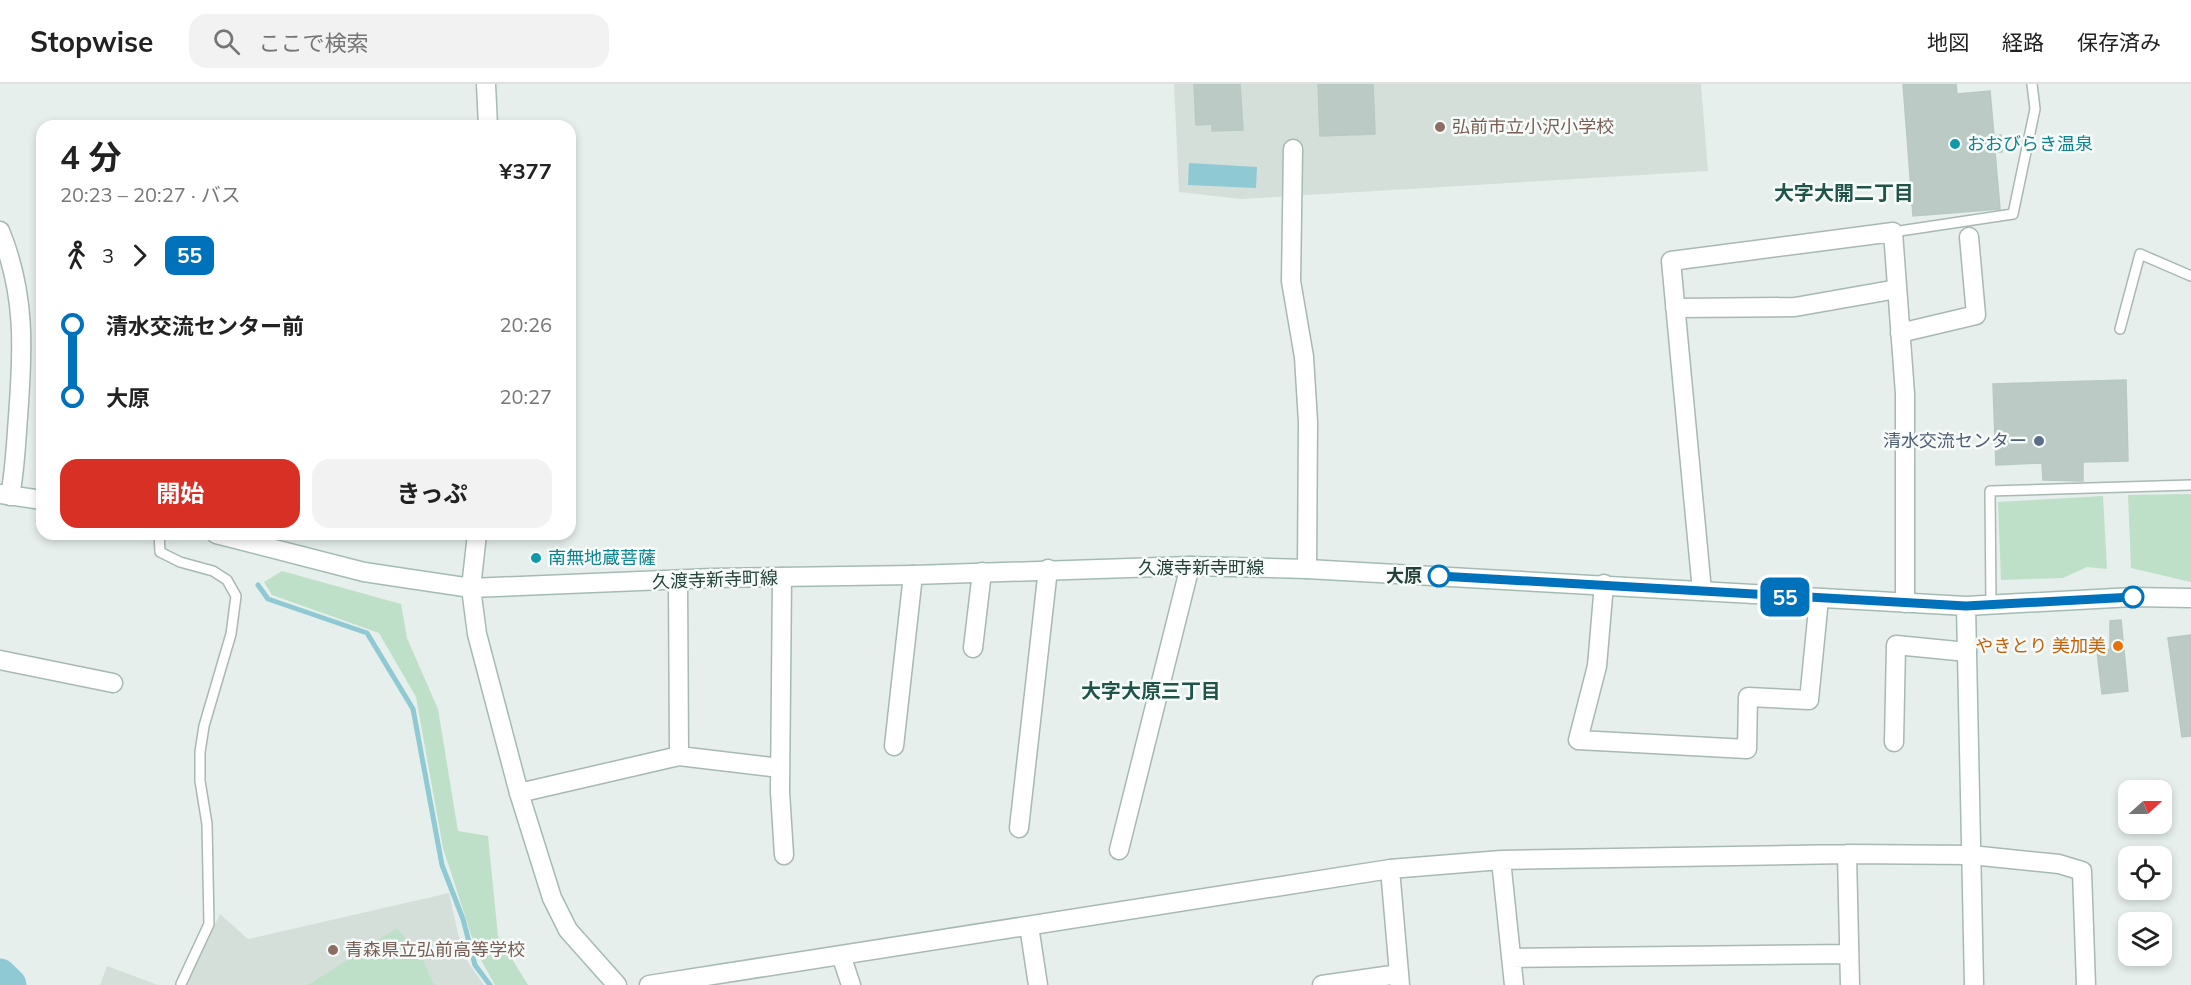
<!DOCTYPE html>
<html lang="ja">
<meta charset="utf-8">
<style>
:root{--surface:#fff;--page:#f2f2f2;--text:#222;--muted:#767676;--line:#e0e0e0;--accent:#d93025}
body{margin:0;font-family:Mulish,"Noto Sans JP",sans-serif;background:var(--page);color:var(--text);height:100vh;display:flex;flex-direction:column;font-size:22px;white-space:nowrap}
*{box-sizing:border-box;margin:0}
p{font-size:20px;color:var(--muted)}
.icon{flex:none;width:33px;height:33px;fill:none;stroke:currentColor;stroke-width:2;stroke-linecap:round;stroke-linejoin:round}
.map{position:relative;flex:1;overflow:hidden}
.details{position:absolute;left:36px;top:36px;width:540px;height:420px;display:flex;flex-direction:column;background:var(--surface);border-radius:18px;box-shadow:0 3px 9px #0003}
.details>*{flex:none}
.badge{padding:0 12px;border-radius:9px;font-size:21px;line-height:39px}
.needle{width:39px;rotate:69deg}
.tools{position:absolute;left:2118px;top:696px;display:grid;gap:12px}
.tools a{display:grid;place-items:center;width:54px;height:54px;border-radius:12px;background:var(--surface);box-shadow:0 3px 9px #0003;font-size:30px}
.map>.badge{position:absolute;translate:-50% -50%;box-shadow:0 0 0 3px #fff}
.legs{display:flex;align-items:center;gap:9px;height:66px;padding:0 24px;font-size:20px}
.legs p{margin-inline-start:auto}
.headline{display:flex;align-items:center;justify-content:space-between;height:102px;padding:0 24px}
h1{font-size:33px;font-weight:700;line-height:45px}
.primary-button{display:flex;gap:12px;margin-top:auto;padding:12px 24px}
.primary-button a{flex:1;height:69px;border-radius:18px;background:var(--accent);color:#fff;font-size:24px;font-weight:700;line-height:69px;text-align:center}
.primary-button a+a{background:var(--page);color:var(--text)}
ul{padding:0 24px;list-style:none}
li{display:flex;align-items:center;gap:21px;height:72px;font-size:22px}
li i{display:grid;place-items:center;width:9px;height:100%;margin:0 8px;background:currentColor}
li i::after{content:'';width:15px;height:15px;margin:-8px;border:4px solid;border-radius:50%;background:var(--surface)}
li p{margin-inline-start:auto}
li:first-child i{background:linear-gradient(#0000 50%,currentColor 0)}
li:last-child i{background:linear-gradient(currentColor 50%,#0000 0)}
header{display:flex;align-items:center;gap:36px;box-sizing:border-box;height:84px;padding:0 30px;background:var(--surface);border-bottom:2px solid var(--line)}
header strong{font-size:28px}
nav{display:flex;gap:33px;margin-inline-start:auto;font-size:21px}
.search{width:420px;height:54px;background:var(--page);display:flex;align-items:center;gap:15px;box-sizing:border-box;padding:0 21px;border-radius:18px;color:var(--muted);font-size:22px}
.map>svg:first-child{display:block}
.built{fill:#d4dfda}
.green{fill:#bfe0c8}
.water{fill:#8ec9d4}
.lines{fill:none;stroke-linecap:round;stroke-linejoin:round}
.stream{stroke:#8ec9d4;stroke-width:5}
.river{stroke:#8ec9d4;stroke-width:33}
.building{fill:#bbcac4;stroke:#b8c9c2;stroke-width:1.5}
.lane-casing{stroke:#a8b8b2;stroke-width:12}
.street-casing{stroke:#a8b8b2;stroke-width:21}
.secondary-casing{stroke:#a4bbb3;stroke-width:21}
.lane{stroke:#fff;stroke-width:9}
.street{stroke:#fff;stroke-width:18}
.secondary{stroke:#fff;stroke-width:18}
.line-1-casing{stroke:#fff;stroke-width:14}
.line-1{stroke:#0072bc;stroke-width:9}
.education-dot{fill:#8d6e63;stroke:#f7fbf9;stroke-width:2}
.culture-dot{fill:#0f9aa8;stroke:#f7fbf9;stroke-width:2}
.service-dot{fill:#5c6f8a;stroke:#f7fbf9;stroke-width:2}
.stop-1-dot{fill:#fff;stroke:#0072bc;stroke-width:3}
.food-dot{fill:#e8710a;stroke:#f7fbf9;stroke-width:2}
.labels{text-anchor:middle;stroke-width:5;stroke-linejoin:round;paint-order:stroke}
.education-label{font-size:18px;fill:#785e54;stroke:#f7fbf9;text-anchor:start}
.culture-label{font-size:18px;fill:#0d838f;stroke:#f7fbf9;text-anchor:start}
.service-label{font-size:18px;fill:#4e5e75;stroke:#f7fbf9;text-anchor:end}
.street-label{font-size:18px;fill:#24423a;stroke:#f7fbf9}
.stop-label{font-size:18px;font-weight:bold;fill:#24423a;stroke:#f7fbf9;text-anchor:end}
.food-label{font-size:18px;fill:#c56008;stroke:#f7fbf9;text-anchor:end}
.neighbourhood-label{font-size:20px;font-weight:bold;fill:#1f5548;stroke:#f7fbf9}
</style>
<header>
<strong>Stopwise</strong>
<div class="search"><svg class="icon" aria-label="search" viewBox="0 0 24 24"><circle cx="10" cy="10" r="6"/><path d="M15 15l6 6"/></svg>ここで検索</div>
<nav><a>地図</a><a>経路</a><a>保存済み</a></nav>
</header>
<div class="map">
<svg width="2191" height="901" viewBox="0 0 2191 901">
<rect width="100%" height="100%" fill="#e6efeb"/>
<path class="built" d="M 1174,0 L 1701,0 L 1708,87 L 1241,115 L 1179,108 Z
M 449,809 L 458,850 L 468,878 L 484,901 L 185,901 L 220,830 L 248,855 Z
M 107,882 L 158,901 L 100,901 Z"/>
<path class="green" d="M 2191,410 L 2191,498 L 2131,484 L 2128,411 Z
M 2103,412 L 2107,485 L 2087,483 L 2063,494 L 2001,496 L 1998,418 Z
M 282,487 L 401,520 L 407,554 L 438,625 L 458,747 L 488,752 L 498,852 L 528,901 L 495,901 L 477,869 L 443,764 L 416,613 L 379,549 L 272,511 L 264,498 Z
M 397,844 L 422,874 L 434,901 L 308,901 Z"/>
<path class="water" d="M 1189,79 L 1257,83 L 1256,104 L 1188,101 Z"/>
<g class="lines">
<path class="stream" d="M 258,501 L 268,515 L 367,549 L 413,625 L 442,781 L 463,835 L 475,881 L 490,901"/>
<path class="river" d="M 0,891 L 10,901"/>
</g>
<path class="building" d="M 1194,0 L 1240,0 L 1243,46 L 1212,47 L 1212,40 L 1196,41 Z
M 1318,0 L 1373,0 L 1375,50 L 1320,52 Z
M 1903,0 L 1956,0 L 1957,10 L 1990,7 L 1994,52 L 2001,51 L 2002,68 L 1995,68 L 2000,125 L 1913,132 Z
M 2126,296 L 2128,377 L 2083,378 L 2083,397 L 2043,396 L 2042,379 L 1996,381 L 1993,300 Z
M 2121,536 L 2128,607 L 2102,610 L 2097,567 L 2110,565 L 2110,537 Z
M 2191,551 L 2191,652 L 2182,653 L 2168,554 Z"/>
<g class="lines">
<defs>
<path id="lane" d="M 1893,148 L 2013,130 L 2035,25 L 2032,0
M 2120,245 L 2140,170 L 2191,192
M 159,450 L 160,468 L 180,478 L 213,487 L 227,496 L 236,512 L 231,550 L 204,642 L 200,668 L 200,697 L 207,740 L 209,840 L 181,900
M 1991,521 L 1990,407 L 2191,401"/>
<path id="street" d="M 1293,65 L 1291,197 L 1304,273 L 1308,338 L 1307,485
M 0,147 C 26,210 23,267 18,333 C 16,360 15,386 10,412
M 1675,224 L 1795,223 L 1897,205
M 1900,249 L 1976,231 L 1969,153
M 782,493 L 780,708 L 784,771
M 1604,500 L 1597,582 L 1578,656 L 1747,665 L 1748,613 L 1809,616 L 1819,515
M 1702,507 L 1671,177 L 1893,148 L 1905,310 L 1905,519
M 973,564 L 982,488
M 0,576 L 113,599
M 1894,658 L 1896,561 L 1967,568
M 894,662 L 913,491
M 679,672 L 780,684
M 519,709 L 679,672 L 678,497
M 1019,744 L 1048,485
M 1119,766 L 1190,482
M 1847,770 L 1850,901
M 1501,776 L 1514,901
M 1390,785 L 1400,901
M 1029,842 L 1038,901
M 841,871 L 851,901
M 1511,874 L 1849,870
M 649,901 L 1390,785 L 1501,776 L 1847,770 L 1971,771 L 2059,780 L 2082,787 L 2086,901
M 1322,901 L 1399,890"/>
<path id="secondary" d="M 486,0 L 488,42
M 0,410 L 42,416
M 216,450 L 364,488 L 471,504 L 712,494 L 913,491 L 1190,482 L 1307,485 L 1966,522 L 2133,513 L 2191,514
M 477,450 L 471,504 L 477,550 L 519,709 L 552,814 L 568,846 L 617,901
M 1966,522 L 1974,901"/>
</defs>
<use href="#lane" class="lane-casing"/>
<use href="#street" class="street-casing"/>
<use href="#secondary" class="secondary-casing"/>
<use href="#lane" class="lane"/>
<use href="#street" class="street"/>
<use href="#secondary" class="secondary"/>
</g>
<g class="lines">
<defs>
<path id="line-1" d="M 1439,492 L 1966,522 L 2133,513"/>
</defs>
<use href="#line-1" class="line-1-casing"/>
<use href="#line-1" class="line-1"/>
</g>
<g class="education-dot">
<circle cx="1440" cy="43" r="6"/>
<circle cx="333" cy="866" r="6"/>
</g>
<g class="culture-dot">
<circle cx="1955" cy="60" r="6"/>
<circle cx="536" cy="474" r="6"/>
</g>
<circle class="service-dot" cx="2039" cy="357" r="6"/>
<g class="stop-1-dot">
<circle cx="1439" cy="492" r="10"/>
<circle cx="2133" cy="513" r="10"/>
</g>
<circle class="food-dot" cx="2118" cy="562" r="6"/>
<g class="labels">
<g class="education-label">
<text x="1452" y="49">弘前市立小沢小学校</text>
<text x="345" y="872">青森県立弘前高等学校</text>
</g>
<g class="culture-label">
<text x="1967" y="66">おおびらき温泉</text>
<text x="548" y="480">南無地蔵菩薩</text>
</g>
<g class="service-label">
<text x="2027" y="363">清水交流センター</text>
</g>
<g class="street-label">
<text x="1201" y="490">久渡寺新寺町線</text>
<text transform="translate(715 496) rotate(-2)" y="6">久渡寺新寺町線</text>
</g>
<g class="stop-label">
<text x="1422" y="498">大原</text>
</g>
<g class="food-label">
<text x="2106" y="568">やきとり 美加美</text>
</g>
<g class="neighbourhood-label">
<text x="1844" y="116">大字大開二丁目</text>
<text x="1151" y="614">大字大原三丁目</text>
</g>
</g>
</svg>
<div class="tools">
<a><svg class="needle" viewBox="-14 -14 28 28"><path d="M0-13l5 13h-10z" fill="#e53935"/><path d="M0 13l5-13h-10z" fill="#767676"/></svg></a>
<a><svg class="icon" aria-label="locate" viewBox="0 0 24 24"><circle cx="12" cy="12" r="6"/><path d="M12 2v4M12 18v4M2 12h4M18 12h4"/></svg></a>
<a><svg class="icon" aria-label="layers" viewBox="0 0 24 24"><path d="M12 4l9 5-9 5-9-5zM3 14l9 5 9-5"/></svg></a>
</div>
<b class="badge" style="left:1785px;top:513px;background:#0072bc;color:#fff">55</b>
<section class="details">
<div class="headline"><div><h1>4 分</h1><p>20:23 – 20:27 · バス</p></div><b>¥377</b></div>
<div class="legs"><svg class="icon" aria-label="walk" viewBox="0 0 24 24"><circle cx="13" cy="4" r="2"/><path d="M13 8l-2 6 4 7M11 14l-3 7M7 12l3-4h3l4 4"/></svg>3<svg class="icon" aria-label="forward" viewBox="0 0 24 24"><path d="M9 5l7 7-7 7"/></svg><b class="badge" style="background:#0072bc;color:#fff">55</b></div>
<ul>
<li><i style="color:#0072bc"></i><b>清水交流センター前</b><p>20:26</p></li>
<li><i style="color:#0072bc"></i><b>大原</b><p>20:27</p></li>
</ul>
<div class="primary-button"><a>開始</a><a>きっぷ</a></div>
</section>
</div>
